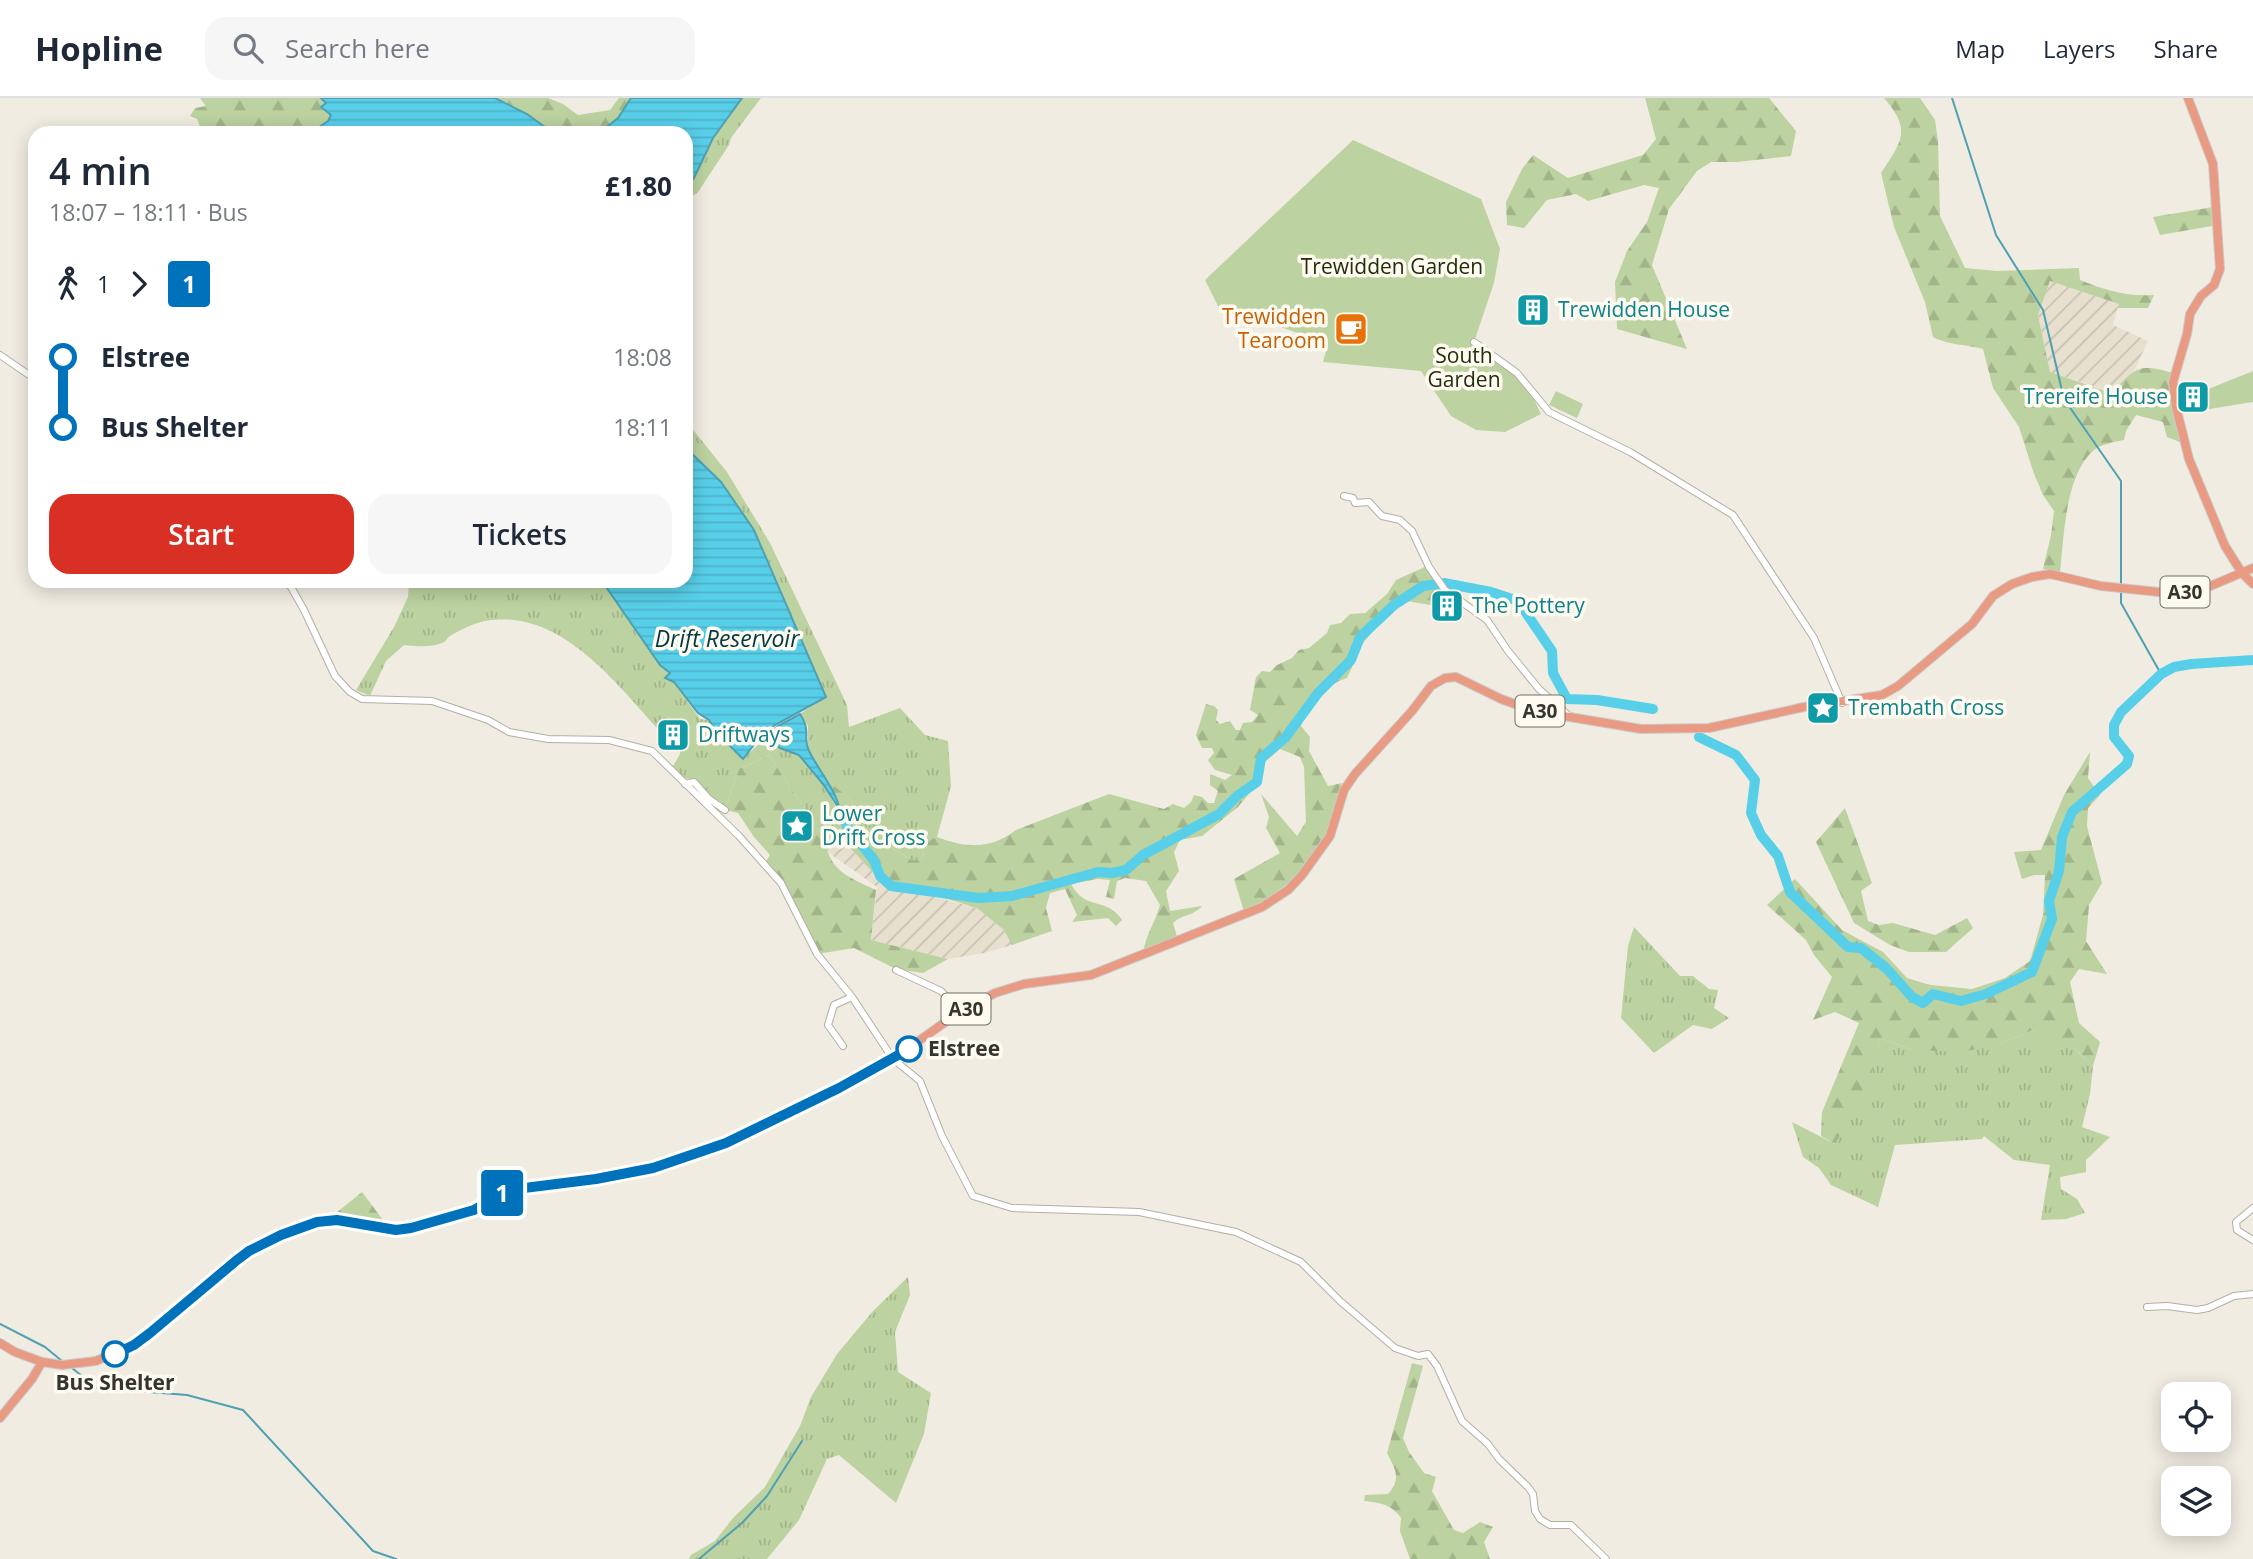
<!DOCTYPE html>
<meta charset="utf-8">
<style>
:root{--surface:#fff;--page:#f6f6f7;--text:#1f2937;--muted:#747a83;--line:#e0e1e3;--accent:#d93025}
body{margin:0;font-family:"Open Sans",sans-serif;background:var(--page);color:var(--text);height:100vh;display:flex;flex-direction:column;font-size:26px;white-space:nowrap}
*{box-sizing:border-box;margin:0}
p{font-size:23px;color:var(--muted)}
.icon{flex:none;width:38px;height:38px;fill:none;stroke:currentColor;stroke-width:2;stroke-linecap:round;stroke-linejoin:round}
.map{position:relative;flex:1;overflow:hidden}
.side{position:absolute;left:28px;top:28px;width:665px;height:462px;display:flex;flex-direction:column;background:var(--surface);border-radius:21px;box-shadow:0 4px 18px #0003}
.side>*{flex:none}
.badge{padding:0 14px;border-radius:5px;font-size:24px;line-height:46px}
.buttons{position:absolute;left:2161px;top:1284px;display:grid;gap:14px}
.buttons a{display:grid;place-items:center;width:70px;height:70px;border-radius:14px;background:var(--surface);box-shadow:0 4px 18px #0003;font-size:35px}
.map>.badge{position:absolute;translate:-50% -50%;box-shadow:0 0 0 4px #fff}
.legs{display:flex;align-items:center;gap:10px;height:77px;padding:0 21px;font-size:23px}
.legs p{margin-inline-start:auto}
.overview{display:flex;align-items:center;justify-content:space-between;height:119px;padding:0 21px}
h1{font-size:38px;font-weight:600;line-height:52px}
.primary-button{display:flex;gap:14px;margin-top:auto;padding:14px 21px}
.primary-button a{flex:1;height:80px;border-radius:21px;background:var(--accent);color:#fff;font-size:28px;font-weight:600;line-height:80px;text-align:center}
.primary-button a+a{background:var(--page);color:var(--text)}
ul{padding:0 21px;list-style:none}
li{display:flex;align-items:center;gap:24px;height:70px;font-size:26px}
li i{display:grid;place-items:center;width:10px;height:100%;margin:0 9px;background:currentColor}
li i::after{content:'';width:18px;height:18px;margin:-9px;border:5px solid;border-radius:50%;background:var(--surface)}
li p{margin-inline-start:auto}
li:first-child i{background:linear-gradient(#0000 50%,currentColor 0)}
li:last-child i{background:linear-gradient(currentColor 50%,#0000 0)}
header{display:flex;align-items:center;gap:42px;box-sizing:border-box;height:98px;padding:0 35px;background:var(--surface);border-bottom:2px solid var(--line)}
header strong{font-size:33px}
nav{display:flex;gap:38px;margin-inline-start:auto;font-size:24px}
.search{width:490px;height:63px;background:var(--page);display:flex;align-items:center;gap:18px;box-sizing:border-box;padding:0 24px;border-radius:21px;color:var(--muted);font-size:26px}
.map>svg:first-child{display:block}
.industrial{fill:url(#industrial-furrows)}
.grass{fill:url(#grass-tufts)}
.forest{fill:url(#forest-firs)}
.green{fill:#bcd2a0}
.water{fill:url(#water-rules);stroke:#4ea0b2;stroke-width:2}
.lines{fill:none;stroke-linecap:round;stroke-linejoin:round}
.stream{stroke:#4ea0b2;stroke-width:2}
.river{stroke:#58cfe9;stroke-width:10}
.minor-casing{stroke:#b3afa5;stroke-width:8}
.major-casing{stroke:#cbcac9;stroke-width:10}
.minor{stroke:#fff;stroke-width:6}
.major{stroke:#e99a83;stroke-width:8}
.line-1-casing{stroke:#fff;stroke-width:16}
.line-1{stroke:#0072bc;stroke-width:10}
.stop-1-dot{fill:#fff;stroke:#0072bc;stroke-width:3.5}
.labels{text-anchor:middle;stroke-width:7;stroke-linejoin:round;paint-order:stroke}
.shield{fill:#fefaef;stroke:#726f69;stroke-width:2}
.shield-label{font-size:19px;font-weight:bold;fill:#363430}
.park-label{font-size:21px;fill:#222e0d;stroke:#fefaef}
.culture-label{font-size:21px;fill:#0d838f;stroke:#fefaef;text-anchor:start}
.food-label{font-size:21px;fill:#c56008;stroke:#fefaef;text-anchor:end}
.stop-label{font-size:21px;font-weight:bold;fill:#363430;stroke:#fefaef;text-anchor:start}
.water-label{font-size:23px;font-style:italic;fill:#003944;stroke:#fefaef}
</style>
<header>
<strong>Hopline</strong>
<div class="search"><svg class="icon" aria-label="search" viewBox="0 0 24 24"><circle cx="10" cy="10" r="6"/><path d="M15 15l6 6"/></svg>Search here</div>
<nav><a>Map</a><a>Layers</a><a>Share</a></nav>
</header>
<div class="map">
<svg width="2253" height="1461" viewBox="0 0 2253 1461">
<defs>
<pattern id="industrial-furrows" width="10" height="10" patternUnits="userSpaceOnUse" patternTransform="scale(1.75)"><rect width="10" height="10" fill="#e7e0cf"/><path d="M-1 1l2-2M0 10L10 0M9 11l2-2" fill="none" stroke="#c7c1b2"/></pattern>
<pattern id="grass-tufts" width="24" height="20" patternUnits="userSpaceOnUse" patternTransform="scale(1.75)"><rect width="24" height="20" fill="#bcd2a0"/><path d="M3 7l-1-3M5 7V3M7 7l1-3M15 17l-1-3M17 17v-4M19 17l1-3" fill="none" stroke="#a2b58a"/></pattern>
<pattern id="forest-firs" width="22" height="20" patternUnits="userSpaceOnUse" patternTransform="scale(1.75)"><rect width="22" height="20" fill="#bcd2a0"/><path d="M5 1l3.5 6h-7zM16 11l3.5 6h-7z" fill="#a2b58a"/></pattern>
<pattern id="water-rules" width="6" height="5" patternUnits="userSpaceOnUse" patternTransform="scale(1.75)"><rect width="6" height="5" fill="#58cfe9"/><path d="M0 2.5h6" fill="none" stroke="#4db2c8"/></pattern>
</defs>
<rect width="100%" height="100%" fill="#f1ece2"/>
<path class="industrial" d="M 2050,183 L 2119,206 L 2113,227 L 2148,243 L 2134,273 L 2111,294 L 2050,274 L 2038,217 Z
M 838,737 L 878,780 L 892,788 L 977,810 L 1004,832 L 1012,847 L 984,855 L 948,861 L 871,842 L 877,789 L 826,753 Z"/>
<path class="grass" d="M 742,0 L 761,0 L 731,40 L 729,47 L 698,94 L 686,103 L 686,87 L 694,80 L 713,40 Z
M 686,323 L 727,374 L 770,445 L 847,607 L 849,629 L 900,610 L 925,637 L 948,643 L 951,688 L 937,739 L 925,745 L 923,760 L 912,762 L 870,737 L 849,700 L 825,680 L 808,651 L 808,628 L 800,616 L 825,599 L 754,432 L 721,384 L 686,350 Z
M 409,483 L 602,483 L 660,567 L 670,575 L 666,580 L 674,584 L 700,621 L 709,622 L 716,634 L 742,661 L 767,639 L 780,650 L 799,657 L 823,686 L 844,723 L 838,737 L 827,753 L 825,742 L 769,657 L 739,671 L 725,712 L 709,701 L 692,681 L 683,680 L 673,668 L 680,656 L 679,634 L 672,628 L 657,630 C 613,582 559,510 485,523 C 475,525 459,532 450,538 C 446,541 447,543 442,545 C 431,550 416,548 404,547 L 386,563 L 370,598 L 356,592 L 394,529 L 408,499 Z
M 1634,829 L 1680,878 L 1693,878 L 1709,891 L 1718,892 L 1714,910 L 1729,920 L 1712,931 L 1693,927 L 1654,955 L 1621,920 L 1628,848 Z
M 2036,931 L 2054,941 L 2070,947 L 2093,968 L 2090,996 L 2082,1029 L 2110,1039 L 2086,1062 L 2086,1074 L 2060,1079 L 2061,1091 L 2077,1101 L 2085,1115 L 2066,1121 L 2041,1122 L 2050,1067 L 2014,1062 L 1984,1038 L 1982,1041 L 1895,1047 L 1878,1109 L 1831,1087 L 1819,1070 L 1803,1059 L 1792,1024 L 1835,1046 C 1856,1012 1871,979 1880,940 L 1913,952 L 2002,945 Z
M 908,1179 L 910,1197 L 895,1234 L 898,1274 L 931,1295 L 924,1336 L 896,1405 L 839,1357 L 827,1361 L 799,1422 L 767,1461 L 689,1461 L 691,1457 L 715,1443 L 733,1420 L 765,1389 L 800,1328 L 811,1299 L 837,1256 L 873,1213 Z"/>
<path class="forest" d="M 200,0 L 334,0 L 331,35 L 202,35 L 197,21 L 190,18 L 195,10 L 206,8 Z
M 475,0 L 548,0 L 563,6 L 578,17 L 610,12 L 619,0 L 637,0 L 620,29 C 596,34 572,39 549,33 Z
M 1645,0 L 1769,0 L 1796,33 L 1791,58 L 1737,64 L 1711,64 L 1697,73 L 1669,111 L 1652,167 L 1687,251 L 1617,231 L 1615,184 L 1627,153 L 1647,124 L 1659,90 L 1644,87 L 1588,103 L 1576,96 L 1547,102 L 1524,130 L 1507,127 L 1506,104 L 1522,71 L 1533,57 L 1568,80 L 1643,57 L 1656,41 Z
M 1884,0 L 1920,0 L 1935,22 L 1938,43 L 1940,118 L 1965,170 L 1997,173 L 2079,170 L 2080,182 C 2106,192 2126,199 2154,197 L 2148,210 L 2118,210 L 2119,206 L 2050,183 L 2038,217 L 2050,274 L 2111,295 C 2137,269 2137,265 2174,275 C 2166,296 2175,323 2180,344 L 2167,339 L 2163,324 L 2136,317 L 2126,333 L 2124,342 C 2114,344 2101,346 2093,353 C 2065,378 2064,439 2060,474 L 2043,471 L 2051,437 L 2054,413 L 2043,397 L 2033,373 L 2019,329 L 1993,290 L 1983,251 C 1968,247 1944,246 1933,239 L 1925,204 L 1894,129 L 1881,75 C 1902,43 1912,32 1884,0 Z
M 2213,109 L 2212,128 L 2160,137 L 2153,119 Z
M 1427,468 L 1445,492 L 1431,507 L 1400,502 L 1363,545 L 1347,580 C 1324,587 1310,606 1301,628 L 1310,639 L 1309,653 L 1328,688 L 1342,685 C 1337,702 1334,721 1326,737 C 1307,772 1280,797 1244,813 L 1234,781 L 1280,755 L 1266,730 L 1269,719 L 1261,696 L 1297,738 L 1306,724 L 1304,669 L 1300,659 L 1280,651 L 1264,665 L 1258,685 L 1238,709 L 1202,738 L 1180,742 L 1174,754 L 1179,773 L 1166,793 L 1170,813 L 1202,808 C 1194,818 1182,816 1173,825 L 1178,842 L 1143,856 C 1145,838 1155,825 1160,807 L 1146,783 L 1125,780 L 1117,783 L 1114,801 L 1106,799 L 1110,782 L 1098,781 L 1071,786 C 1086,814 1107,798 1122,822 L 1116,828 L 1108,820 L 1072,824 L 1077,817 L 1065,791 L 1050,795 L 1046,810 L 1052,833 L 1012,847 L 1004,832 L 977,810 L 878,780 L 838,737 L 844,723 L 825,680 L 849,700 L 870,737 L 912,762 L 923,760 L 925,745 L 937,739 C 966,750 990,752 1016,732 L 1109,696 L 1164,711 L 1173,706 L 1184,710 L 1191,704 L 1194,697 L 1202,699 L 1208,705 L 1214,705 L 1218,693 L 1210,687 L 1210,676 L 1225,682 L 1232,677 L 1215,672 L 1208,662 L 1214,655 L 1212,650 L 1202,650 L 1196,637 L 1206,606 L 1214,608 L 1218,612 L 1216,622 L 1220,626 L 1230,623 L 1236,632 L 1240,632 L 1243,625 L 1252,624 L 1258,617 L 1250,612 L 1256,579 L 1262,573 L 1270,574 L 1277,567 L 1292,560 L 1299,552 L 1309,550 L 1327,535 L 1330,527 L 1341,525 L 1350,516 L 1365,515 L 1387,496 L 1396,482 Z
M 2090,654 L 2088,680 L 2100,697 L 2088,710 L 2087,728 L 2102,785 L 2089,807 L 2086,843 L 2107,876 L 2079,871 L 2070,884 L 2079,925 L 2100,944 L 2093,968 C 2075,952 2066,937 2041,946 L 2036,931 L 2002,945 L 1963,954 L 1913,952 L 1880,940 L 1872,974 L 1854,1015 L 1835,1046 L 1821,1038 L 1822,1014 L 1859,925 L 1835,914 L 1813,922 L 1832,879 L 1814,857 L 1806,842 L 1767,807 L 1795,781 L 1842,832 L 1883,854 L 1907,880 L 1930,887 L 1972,891 L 2005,880 L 2030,863 L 2043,817 L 2045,777 L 2034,777 L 2022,781 L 2014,754 L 2041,752 L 2064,697 Z
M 769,657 L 825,742 C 829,773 850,780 876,792 L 871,842 L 948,861 L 923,875 L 896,871 L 854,850 L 817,856 L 781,785 L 763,768 L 770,757 L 754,739 L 738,715 L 725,712 L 739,671 Z
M 1845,710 L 1872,785 L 1861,793 L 1868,823 L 1879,827 L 1893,825 L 1935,837 L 1967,820 L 1973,830 L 1946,854 L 1909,854 L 1890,847 L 1854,825 L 1816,744 Z
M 362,1094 L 386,1126 L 336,1115 Z
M 1412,1265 L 1423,1268 L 1403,1340 L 1409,1354 L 1424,1375 L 1436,1379 L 1432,1393 L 1454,1432 L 1463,1435 L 1480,1424 L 1493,1429 L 1484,1444 L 1490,1461 L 1410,1461 L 1400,1433 L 1401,1420 C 1391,1406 1381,1405 1364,1403 L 1365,1397 L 1388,1396 C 1402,1380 1395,1371 1387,1355 Z"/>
<path class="green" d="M 1353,42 L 1481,101 L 1500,151 L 1494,185 L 1474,244 L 1524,281 L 1541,316 L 1505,334 L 1476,332 L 1451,318 L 1421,273 L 1323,264 L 1328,245 L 1218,208 L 1205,182 Z
M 2253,273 L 2253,304 L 2203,312 L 2201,294 Z
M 1556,293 L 1583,306 L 1577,320 L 1549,307 Z"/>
<path class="water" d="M 321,0 L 495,0 L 527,16 L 549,32 L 559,35 L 296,35 L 301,31 L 312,34 L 328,23 L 331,17 L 321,9 L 326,5 Z
M 631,0 L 742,0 L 713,40 L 694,80 L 686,87 L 686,35 L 582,35 L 593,30 L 603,32 L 618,20 Z
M 686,350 L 721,384 L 754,432 L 826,599 L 775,627 L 760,639 L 743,661 L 716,634 L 709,622 L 698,615 L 674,584 L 665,580 L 670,575 L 660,567 L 602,483 L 686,483 Z
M 800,616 C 812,635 802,639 809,653 C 819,673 835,690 840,712 L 823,686 L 799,657 L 780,650 L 767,639 L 778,628 Z"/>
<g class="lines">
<path class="stream" d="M 1952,0 L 1996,137 L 2043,212 L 2064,301 L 2121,383 L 2121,487
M 2121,493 L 2121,505 L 2161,576
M 0,1226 L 45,1249 L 62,1263
M 72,1270 L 97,1290 L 187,1297 L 243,1312 L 373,1453 L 396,1461
M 699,1461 L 742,1425 L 767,1398 L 802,1343"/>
<path class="river" d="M 1444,485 L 1491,494 L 1518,503 L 1552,553 L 1553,575 L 1567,601 L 1597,602 L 1653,611
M 1699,639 L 1736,657 L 1755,682 L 1751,715 L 1761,737 L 1778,758 L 1790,794 L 1848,849 L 1861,850 L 1886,870 L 1912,899 L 1923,905 L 1933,896 L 1961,903 L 1986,896 L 2032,874 L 2052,821 L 2049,803 L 2059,773 L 2062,739 L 2072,714 L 2127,666 L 2129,658 L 2114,639 L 2114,627 L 2121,614 L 2161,576 L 2174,569 L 2191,566 L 2253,562
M 840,712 L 848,730 L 874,762 L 880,778 L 891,788 L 978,800 L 1012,798 L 1098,774 L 1112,775 L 1126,772 L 1143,757 L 1219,716 L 1237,698 L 1257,684 L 1261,660 L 1285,640 L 1318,595 L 1351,562 L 1360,539 L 1394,507 L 1423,488 L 1438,486"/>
<defs>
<path id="minor" d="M 1474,244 L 1517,275 L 1549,314 L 1630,354 L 1733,417 L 1814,540 L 1842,605
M 0,257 L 35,281
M 1344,398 L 1353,400 L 1355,405 L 1369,404 L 1382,418 L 1400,422 L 1412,433 L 1429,469 L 1445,492 L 1487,522 L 1508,553 L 1539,591 L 1568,617
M 284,483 L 291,489 L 304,512 L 335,578 L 350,594 L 362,601 L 432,603 L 488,622 L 509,634 L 548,641 L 609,642 L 652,653 L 739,738 L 781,785 L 817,856 L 852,899 L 893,961 L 920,983 L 942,1038 L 973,1098 L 1012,1110 L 1139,1114 L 1236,1134 L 1301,1164 L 1340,1203 L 1395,1250 L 1418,1258 L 1428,1256 L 1437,1268 L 1462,1323 L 1488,1346 L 1499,1361 L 1528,1389 L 1533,1396 L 1535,1413 L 1540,1421 L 1550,1427 L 1571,1427 L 1606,1461
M 685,686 L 694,684 L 709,701 L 725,712
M 896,872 L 941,893 L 961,913
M 843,948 L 828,927 L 834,907 L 852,899
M 2253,1110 L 2236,1124 L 2237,1132 L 2253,1142
M 2147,1209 L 2167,1208 L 2197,1212 L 2208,1210 L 2234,1198 L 2253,1196"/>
<path id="major" d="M 2188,0 L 2213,66 L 2220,171 L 2214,187 L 2201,198 L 2190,216 L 2187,236 L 2173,284 L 2176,309 L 2189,361 L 2225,448 L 2242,475 L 2253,486
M 0,1245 L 15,1254 L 42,1264 L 62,1267 L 96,1263 L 134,1246 L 249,1153 L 317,1124 L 337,1122 L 395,1132 L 411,1130 L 474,1112 L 508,1092 L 596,1081 L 653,1070 L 688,1059 L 726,1045 L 839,990 L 893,961 L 961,913 L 995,895 L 1024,886 L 1091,877 L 1262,809 L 1288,792 L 1302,777 L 1330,738 L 1344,692 L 1355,676 L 1412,613 L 1431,588 L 1445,580 L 1456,579 L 1501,601 L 1534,613 L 1641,631 L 1709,630 L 1804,609 L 1882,597 L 1898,588 L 1972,526 L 1993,498 L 2012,486 L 2032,479 L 2050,476 L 2101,488 L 2178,496 L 2208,489 L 2253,470
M 0,1320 L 32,1281 L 42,1264"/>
</defs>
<use href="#minor" class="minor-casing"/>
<use href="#major" class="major-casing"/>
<use href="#minor" class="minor"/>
<use href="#major" class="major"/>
</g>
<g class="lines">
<defs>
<path id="line-1" d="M 115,1256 L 134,1247 L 150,1235 L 237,1162 L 249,1153 L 281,1137 L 317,1124 L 337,1122 L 396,1132 L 411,1130 L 474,1112 L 508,1092 L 596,1081 L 653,1070 L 726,1045 L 839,990 L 909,951"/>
</defs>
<use href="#line-1" class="line-1-casing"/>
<use href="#line-1" class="line-1"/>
</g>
<defs>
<symbol id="building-square" viewBox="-11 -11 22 22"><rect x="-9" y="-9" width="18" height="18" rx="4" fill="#0f9aa8" stroke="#fefaef"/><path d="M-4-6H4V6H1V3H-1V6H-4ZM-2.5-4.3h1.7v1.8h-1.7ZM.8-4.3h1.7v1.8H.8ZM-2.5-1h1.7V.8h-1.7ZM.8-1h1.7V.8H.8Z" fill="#fff"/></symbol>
<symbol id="cafe-square" viewBox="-11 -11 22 22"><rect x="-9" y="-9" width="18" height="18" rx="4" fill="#e8710a" stroke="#fefaef"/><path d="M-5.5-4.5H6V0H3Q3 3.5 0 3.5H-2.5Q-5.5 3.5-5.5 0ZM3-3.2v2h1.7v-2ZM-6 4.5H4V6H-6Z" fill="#fff"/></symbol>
<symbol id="sight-square" viewBox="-11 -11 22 22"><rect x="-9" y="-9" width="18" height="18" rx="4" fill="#0f9aa8" stroke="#fefaef"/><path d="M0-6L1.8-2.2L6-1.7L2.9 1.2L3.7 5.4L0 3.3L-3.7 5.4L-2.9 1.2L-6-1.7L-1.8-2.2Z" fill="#fff"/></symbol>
</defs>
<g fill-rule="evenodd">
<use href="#building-square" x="1514" y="193" width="38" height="38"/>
<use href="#cafe-square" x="1332" y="212" width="38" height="38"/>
<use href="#building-square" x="2174" y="280" width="38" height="38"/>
<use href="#building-square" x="1428" y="489" width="38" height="38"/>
<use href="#sight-square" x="1804" y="591" width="38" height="38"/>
<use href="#building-square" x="654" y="618" width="38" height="38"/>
<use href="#sight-square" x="778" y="709" width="38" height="38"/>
</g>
<g class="stop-1-dot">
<circle cx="909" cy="951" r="12"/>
<circle cx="115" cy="1256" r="12"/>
</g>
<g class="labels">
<g class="shield">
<rect x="2160.5" y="478.5" width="49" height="31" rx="5"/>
<rect x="1515.5" y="597.5" width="49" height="31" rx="5"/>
<rect x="941.5" y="895.5" width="49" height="31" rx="5"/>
</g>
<g class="shield-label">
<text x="2185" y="501">A30</text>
<text x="1540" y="620">A30</text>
<text x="966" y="918">A30</text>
</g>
<g class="park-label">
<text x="1392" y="176">Trewidden Garden</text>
<text x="1464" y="265">South<tspan x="1464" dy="24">Garden</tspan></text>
</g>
<g class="culture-label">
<text x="1558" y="219">Trewidden House</text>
<text x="2168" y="306" text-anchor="end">Trereife House</text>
<text x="1472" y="515">The Pottery</text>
<text x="1848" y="617">Trembath Cross</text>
<text x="698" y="644">Driftways</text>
<text x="822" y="723">Lower<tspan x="822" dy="24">Drift Cross</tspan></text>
</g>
<g class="food-label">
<text x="1326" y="226">Trewidden<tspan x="1326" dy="24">Tearoom</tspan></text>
</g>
<g class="stop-label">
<text x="928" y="958">Elstree</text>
<text x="115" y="1292" text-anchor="middle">Bus Shelter</text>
</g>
<g class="water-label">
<text x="727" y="549">Drift Reservoir</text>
</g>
</g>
</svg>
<div class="buttons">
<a><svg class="icon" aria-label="locate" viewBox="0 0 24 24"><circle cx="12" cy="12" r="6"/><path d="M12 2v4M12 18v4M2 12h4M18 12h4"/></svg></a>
<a><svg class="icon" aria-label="layers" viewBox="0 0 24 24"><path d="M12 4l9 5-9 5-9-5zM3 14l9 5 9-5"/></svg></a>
</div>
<b class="badge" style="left:502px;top:1095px;background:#0072bc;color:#fff">1</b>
<section class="side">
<div class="overview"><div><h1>4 min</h1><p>18:07 – 18:11 · Bus</p></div><b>£1.80</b></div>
<div class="legs"><svg class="icon" aria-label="walk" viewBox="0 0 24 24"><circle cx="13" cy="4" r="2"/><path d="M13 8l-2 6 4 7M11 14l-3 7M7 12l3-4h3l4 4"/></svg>1<svg class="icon" aria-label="forward" viewBox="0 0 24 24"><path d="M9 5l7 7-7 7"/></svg><b class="badge" style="background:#0072bc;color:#fff">1</b></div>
<ul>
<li><i style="color:#0072bc"></i><b>Elstree</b><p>18:08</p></li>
<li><i style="color:#0072bc"></i><b>Bus Shelter</b><p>18:11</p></li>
</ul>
<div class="primary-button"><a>Start</a><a>Tickets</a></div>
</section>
</div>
